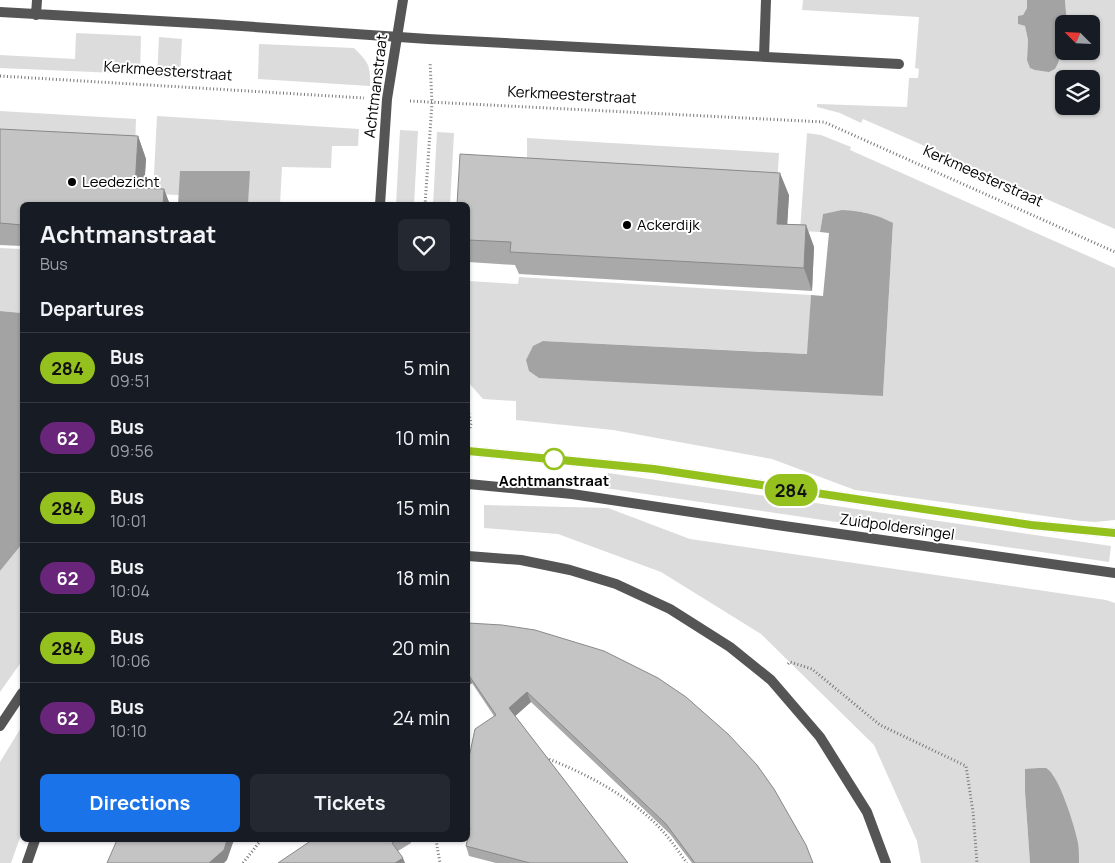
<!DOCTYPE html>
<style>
:root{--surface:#171b24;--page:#242831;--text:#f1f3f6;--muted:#9ea1a6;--line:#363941;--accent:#1a73e8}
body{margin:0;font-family:Manrope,sans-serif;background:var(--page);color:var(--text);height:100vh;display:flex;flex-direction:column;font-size:19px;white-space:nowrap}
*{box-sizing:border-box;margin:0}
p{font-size:16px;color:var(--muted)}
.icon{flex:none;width:28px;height:28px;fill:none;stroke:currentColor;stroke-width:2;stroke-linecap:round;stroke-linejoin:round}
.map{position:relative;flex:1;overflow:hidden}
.details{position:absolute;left:20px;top:202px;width:450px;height:640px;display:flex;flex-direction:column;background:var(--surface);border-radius:8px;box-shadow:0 1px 4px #0004}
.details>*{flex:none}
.badge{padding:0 10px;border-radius:16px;font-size:18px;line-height:32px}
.needle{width:32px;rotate:294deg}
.controls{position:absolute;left:1055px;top:15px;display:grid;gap:10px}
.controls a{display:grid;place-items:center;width:45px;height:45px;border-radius:8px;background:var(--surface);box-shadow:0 1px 4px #0004;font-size:25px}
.map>.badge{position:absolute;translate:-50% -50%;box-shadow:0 0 0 2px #fff}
h2{padding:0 20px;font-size:19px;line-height:45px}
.round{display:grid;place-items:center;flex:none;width:52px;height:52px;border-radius:8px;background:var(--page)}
.head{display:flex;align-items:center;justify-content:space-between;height:85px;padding:0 20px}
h1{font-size:24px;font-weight:700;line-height:38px}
.button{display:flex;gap:10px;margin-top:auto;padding:10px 20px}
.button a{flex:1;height:58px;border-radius:8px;background:var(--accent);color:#fff;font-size:20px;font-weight:700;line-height:58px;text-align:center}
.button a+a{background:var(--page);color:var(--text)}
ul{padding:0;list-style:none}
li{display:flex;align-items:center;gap:15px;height:70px;padding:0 20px;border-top:1px solid var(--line)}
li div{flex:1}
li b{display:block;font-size:19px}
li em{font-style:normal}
li .badge{min-width:55px;font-weight:700;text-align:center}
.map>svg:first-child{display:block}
.green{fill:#dcdcdc;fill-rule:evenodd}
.water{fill:#a3a3a3}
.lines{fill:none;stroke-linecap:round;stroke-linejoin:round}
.path{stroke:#777;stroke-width:3;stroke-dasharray:1 2.5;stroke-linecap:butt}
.minor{stroke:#555;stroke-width:10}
.tertiary{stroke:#555;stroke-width:10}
.wall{fill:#a9a9a9}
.shaded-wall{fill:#898989}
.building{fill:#c4c4c4;stroke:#898989}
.line-casing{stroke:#fff;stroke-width:11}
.line{stroke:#95c11f;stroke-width:8}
.poi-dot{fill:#000;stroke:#fff;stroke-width:2}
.stop-dot{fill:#fff;stroke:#95c11f;stroke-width:2.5}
.labels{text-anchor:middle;stroke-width:4;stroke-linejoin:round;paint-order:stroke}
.street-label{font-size:15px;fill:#000;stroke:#fff}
.poi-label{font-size:15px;fill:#000;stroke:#fff;text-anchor:start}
.stop-label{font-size:15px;font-weight:bold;fill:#000;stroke:#fff}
</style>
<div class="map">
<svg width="1115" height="863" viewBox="0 0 1115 863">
<rect width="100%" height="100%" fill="#fff"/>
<path class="green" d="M 803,0 L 1027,0 L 1027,8 L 1018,24 L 1025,26 L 1028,40 L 1027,60 C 1037,67 1043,75 1055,69 L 1064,39 L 1064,51 L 1091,51 L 1091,24 L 1067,24 L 1065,0 L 1115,0 L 1115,229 L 863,119 L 861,123 L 840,113 L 817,107 L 817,104 L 907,107 L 909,78 L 918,78 L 919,69 L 915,68 L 919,17 L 802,10 ZM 1064,79 L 1091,79 L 1091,106 L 1064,106 Z
M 76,33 L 141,36 L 140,74 L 0,68 L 0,55 L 75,59 Z
M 159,37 L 182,39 L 180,78 L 157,77 Z
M 259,44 L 354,48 C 368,62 371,65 370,86 L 258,79 Z
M 0,111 L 136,119 L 135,151 L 0,141 Z
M 157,116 L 359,129 L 358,146 L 332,146 L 331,168 L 282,167 L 280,205 L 248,205 L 249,171 L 181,171 L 179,195 L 153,194 Z
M 400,130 L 418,131 L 414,205 L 396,205 Z
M 437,132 L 454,133 L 450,205 L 433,205 Z
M 807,133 L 821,135 L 851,147 L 850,150 L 1115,268 L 1115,520 L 1095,522 L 1081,521 L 855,490 L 772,459 L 613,430 L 516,420 L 516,401 L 483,399 L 468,382 L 468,281 L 518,284 L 519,277 L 811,295 L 808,354 L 543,341 L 883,396 L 893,224 C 865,208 854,211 823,214 L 820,232 L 800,231 Z
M 527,138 L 779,153 L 777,187 L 527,173 Z
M 0,248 L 22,249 L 22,313 L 0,311 Z
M 608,473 L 1111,546 L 1109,562 L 605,488 Z
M 484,505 L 608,508 L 690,539 L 1106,600 L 1115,603 L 1115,863 L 1079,863 C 1078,831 1066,803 1053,774 L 1038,768 L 1025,770 L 1025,792 L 1030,863 L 921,863 L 917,841 L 874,745 L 761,634 L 661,572 L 558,534 L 484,528 Z
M 22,544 L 22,661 L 0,692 L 0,571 Z
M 22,726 L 22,832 L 11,863 L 0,863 L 0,762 Z"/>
<path class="water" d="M 1027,0 L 1065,0 L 1067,24 L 1064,24 L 1064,39 L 1058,63 L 1055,69 L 1049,72 L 1035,70 L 1030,68 L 1027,60 L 1028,40 L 1025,26 L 1018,24 L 1018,16 L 1023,15 L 1027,8 Z
M 180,171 L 250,171 L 248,205 L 178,205 Z
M 842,210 C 862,211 876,214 893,223 L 883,396 L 539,378 L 529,371 L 526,360 L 533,346 L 543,341 L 807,354 L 811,295 L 823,296 L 829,233 L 820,232 L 823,214 Z
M 0,311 L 22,313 L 22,544 L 0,571 Z
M 1038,768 C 1039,768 1045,768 1046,768 C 1059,774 1075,828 1078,843 C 1079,850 1079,857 1079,863 L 1030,863 L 1025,792 L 1025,769 Z"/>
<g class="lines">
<path class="path" d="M 0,76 L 364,98
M 410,101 L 824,122 L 1115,252
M 425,205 L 432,103 L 430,62
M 468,410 L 471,423 L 470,428
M 788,664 L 790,662 L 812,669 L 880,725 L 966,766 L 973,812 L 977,863
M 546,758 C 588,774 637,800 666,835 C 674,844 680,854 687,863
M 436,840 L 440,863
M 243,863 L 261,840"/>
<path class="minor" d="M 0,12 L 212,24 L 428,39 L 899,64
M 36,15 L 37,0
M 764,57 L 766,0
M 380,205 L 387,99 L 403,0
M 468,556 L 521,560 L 570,570 L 616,584 L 670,609 L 730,647 L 771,680 L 820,737 L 867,812 L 886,863
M 27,863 L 35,840"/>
<path class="tertiary" d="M 468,451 L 654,469 L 1031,525 L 1115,533
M 468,484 L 572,494 L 777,525 L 1115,573
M 0,726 L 22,693"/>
</g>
<path class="wall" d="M 0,129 L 138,136 L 146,159 L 144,188 L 164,189 L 170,205 L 22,205 L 22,246 L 0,245 Z
M 789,195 L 787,224 L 806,225 L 814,247 L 812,291 L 519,274 L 515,265 L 468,262 L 468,205 Z
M 468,623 L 813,863 L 692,863 L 670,834 L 531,702 L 515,716 L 628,863 L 496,863 L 469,856 L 466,846 L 468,837 L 468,762 L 494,716 L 472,683 L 468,686 Z
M 312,840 L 410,840 L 411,843 L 398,851 Z"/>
<path class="shaded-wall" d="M 138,136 L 146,159 L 143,205 L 135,188 Z
M 780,173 L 789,195 L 786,246 L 777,224 Z
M 164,189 L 170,205 L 163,205 Z
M 806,225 L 814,247 L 812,291 L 804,268 Z
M 468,674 L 472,683 L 468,686 Z
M 527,692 L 531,702 L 513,718 L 509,708 Z
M 227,840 L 234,840 L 227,860 L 224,863 L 209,863 Z
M 403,858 L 405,863 L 395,863 Z"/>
<path class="building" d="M 0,129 L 138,136 L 135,188 L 164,189 L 163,205 L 22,205 L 22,225 L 0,223 Z
M 460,154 L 780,173 L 777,224 L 806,225 L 804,268 L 510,252 L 511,242 L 468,240 L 468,205 L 457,205 Z
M 468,623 L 502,625 L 535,630 L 604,651 L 658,678 L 686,697 L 728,734 L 757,765 L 774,789 L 806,845 L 813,863 L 695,863 L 666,824 L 527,692 L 509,708 L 628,863 L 530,863 L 466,846 L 470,828 L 468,828 L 468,762 L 475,729 L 496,715 L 468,674 Z
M 117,840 L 227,840 L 224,850 L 209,863 L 107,863 Z
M 312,840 L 397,840 L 392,843 L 403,858 L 395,863 L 278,863 Z"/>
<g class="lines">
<defs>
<path id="line" d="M 468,451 L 654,469 L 1031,525 L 1115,533"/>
</defs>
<use href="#line" class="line-casing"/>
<use href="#line" class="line"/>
</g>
<g class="poi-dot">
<circle cx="72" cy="182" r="5"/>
<circle cx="627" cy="225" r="5"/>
</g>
<circle class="stop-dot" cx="554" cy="459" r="10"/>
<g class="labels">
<g class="street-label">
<text transform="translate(168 71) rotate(4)" y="5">Kerkmeesterstraat</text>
<text transform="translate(376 86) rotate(-83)" y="5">Achtmanstraat</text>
<text transform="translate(572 95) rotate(3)" y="5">Kerkmeesterstraat</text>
<text transform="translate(983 176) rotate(24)" y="5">Kerkmeesterstraat</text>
<text transform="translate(897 527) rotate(8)" y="5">Zuidpoldersingel</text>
</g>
<g class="poi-label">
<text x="82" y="187">Leedezicht</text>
<text x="637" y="230">Ackerdijk</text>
</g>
<g class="stop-label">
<text x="554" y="486">Achtmanstraat</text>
</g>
</g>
</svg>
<div class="controls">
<a><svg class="needle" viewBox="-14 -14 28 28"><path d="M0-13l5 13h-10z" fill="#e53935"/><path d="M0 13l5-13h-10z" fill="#9ea1a6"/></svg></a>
<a><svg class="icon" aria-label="layers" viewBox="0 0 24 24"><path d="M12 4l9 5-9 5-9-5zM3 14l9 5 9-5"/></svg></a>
</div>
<b class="badge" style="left:791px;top:490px;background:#95c11f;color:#111">284</b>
<section class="details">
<div class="head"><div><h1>Achtmanstraat</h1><p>Bus</p></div><a class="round"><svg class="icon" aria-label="heart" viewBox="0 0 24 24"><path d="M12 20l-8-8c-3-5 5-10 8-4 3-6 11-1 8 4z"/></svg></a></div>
<h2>Departures</h2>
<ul>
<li><span class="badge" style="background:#95c11f;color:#111">284</span><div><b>Bus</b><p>09:51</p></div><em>5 min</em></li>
<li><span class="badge" style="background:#68257a;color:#fff">62</span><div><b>Bus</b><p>09:56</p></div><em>10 min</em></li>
<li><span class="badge" style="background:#95c11f;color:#111">284</span><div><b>Bus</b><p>10:01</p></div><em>15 min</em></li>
<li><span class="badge" style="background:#68257a;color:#fff">62</span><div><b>Bus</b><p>10:04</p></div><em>18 min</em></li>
<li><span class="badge" style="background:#95c11f;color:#111">284</span><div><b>Bus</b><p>10:06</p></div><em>20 min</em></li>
<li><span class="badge" style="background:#68257a;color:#fff">62</span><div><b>Bus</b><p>10:10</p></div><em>24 min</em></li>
</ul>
<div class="button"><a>Directions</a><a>Tickets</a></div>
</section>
</div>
